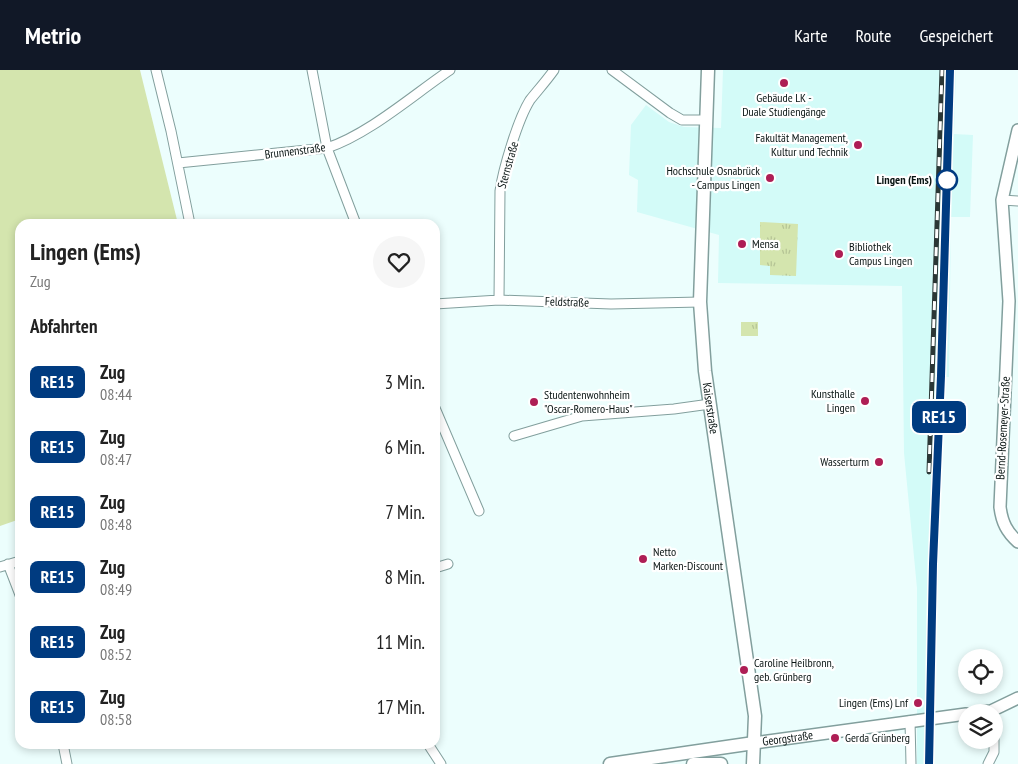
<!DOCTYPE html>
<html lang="de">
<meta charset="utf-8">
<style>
:root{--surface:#fff;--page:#f6f6f6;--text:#222;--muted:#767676;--accent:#111827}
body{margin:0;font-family:"PT Sans Narrow",sans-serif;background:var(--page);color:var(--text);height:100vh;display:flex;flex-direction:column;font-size:19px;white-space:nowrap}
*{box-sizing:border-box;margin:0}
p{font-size:16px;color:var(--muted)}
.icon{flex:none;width:28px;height:28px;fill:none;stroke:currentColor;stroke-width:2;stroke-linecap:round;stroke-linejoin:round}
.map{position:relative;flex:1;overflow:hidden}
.panel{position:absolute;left:15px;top:149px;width:425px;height:530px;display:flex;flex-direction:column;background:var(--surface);border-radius:15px;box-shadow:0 2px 8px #0003}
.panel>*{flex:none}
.badge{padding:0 10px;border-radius:8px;font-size:18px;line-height:32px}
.fabs{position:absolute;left:958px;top:579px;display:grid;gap:10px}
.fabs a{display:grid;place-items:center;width:45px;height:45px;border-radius:50%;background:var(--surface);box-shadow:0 2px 8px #0003;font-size:25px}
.map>.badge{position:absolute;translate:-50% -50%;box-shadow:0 0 0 2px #fff}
h2{padding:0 15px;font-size:19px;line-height:45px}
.round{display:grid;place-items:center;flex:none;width:52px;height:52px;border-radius:26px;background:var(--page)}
.overview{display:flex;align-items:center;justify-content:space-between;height:85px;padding:0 15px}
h1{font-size:24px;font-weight:700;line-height:38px}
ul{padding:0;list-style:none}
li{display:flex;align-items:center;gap:15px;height:65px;padding:0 15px}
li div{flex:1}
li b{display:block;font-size:19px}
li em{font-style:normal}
li .badge{min-width:55px;font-weight:700;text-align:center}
header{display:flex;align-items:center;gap:30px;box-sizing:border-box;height:70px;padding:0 25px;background:var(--accent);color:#fff}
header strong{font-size:24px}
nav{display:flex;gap:28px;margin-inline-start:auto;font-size:18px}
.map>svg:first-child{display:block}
.built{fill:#d3fbf8}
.grass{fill:url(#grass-tufts)}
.park{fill:#d4e5ae}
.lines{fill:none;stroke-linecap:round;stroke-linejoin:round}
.minor-casing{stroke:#829f9d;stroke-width:11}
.tertiary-casing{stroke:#829f9d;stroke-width:14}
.secondary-casing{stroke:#829f9d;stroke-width:15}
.minor{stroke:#fff;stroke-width:9}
.tertiary{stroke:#fff;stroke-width:11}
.secondary{stroke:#fff;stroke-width:12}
.rail-casing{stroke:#2b3736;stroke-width:5}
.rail{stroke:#fff;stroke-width:3;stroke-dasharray:9;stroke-linecap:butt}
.line-casing{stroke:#fff;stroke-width:11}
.line{stroke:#003b80;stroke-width:8}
.poi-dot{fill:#ae1e55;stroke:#fff;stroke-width:2}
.stop-dot{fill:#fff;stroke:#003b80;stroke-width:2.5}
.labels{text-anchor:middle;stroke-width:4.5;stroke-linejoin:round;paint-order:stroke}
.poi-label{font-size:12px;fill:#0a1514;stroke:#fff;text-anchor:start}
.street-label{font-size:12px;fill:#0a1514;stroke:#fff}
.stop-label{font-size:12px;font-weight:bold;fill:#0a1514;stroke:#fff;text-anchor:end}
</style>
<header>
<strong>Metrio</strong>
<nav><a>Karte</a><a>Route</a><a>Gespeichert</a></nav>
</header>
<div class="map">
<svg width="1018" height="694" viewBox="0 0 1018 694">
<defs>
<pattern id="grass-tufts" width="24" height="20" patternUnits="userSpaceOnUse" patternTransform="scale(1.25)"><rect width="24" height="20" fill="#d4e5ae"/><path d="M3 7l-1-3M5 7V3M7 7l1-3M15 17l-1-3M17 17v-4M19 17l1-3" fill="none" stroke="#b5c495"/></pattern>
</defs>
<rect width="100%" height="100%" fill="#ecfefd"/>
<path class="built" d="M 723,0 L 956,0 L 954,64 L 973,65 L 970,147 L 951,147 L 949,307 L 944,307 L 933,694 L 917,694 L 917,518 L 904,383 L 902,216 L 718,213 L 719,165 L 637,142 L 638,110 L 629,105 L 631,55 L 646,35 L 669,52 L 684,57 L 721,58 Z"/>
<path class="grass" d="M 760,152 L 798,154 L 796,206 L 770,205 L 770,196 L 760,195 Z
M 741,252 L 758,252 L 758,266 L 741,266 Z"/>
<path class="park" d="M 0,0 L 140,0 L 178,154 L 20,154 L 20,441 L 18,442 L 20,449 L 0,456 Z"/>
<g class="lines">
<defs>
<path id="minor" d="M 156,0 L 171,61 L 190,154
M 312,0 L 327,78 L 356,154
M 612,0 L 670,43 L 682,50 L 707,50
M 178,93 L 327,78 C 369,64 413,25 450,0
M 1002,130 L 1018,131
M 499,230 L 500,121 C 503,99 518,49 530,30 C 538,20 547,10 554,0
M 435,234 L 499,230 L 611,234 L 700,232
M 435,338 L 479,441
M 514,366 L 582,346 L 674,339 L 710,334
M 8,494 L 20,525
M 0,497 L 20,491
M 435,498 L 448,494
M 910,651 L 911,694
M 63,674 L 67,694
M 428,674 L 441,694
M 988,694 L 994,682 L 994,660"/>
<g id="tertiary">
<path d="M 1018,60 L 1002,130 L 1009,231 L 1000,437 C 1002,453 1007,462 1018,472"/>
<path d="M 980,642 L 991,641 L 1018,628"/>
<path id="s1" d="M 754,673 L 966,644"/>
</g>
<g id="secondary">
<path id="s2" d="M 708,0 L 700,232 L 705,301 L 755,646 L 753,694"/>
<path d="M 610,694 L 754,673"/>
<path d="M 693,694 L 721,694"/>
</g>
</defs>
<use href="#minor" class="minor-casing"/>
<use href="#tertiary" class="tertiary-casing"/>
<use href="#secondary" class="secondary-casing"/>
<use href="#minor" class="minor"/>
<use href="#tertiary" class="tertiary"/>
<use href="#secondary" class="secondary"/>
<defs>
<path id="rail" d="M 929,402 L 942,0
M 929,694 L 933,494 L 941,306 L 949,0"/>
</defs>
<use href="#rail" class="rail-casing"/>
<use href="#rail" class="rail"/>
</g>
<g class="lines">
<defs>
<path id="line" d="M 929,694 L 933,494 L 941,306 L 950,0"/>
</defs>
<use href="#line" class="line-casing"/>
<use href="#line" class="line"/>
</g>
<g class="poi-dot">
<circle cx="784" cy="13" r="5"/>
<circle cx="858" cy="75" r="5"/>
<circle cx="770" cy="108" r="5"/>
<circle cx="742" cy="174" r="5"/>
<circle cx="839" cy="184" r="5"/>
<circle cx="865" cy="331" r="5"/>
<circle cx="534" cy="332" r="5"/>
<circle cx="879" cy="392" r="5"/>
<circle cx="643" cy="489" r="5"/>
<circle cx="744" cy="600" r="5"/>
<circle cx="918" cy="633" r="5"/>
<circle cx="835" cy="668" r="5"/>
</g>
<circle class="stop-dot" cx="947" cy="110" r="10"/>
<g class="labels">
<g class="poi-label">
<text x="784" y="32" text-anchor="middle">Gebäude LK -<tspan x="784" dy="14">Duale Studiengänge</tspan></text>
<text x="848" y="72" text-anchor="end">Fakultät Management,<tspan x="848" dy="14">Kultur und Technik</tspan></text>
<text x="760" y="105" text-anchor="end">Hochschule Osnabrück<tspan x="760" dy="14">- Campus Lingen</tspan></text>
<text x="752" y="178">Mensa</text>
<text x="849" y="181">Bibliothek<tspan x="849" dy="14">Campus Lingen</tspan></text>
<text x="855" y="328" text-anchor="end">Kunsthalle<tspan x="855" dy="14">Lingen</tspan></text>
<text x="544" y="329">Studentenwohnheim<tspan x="544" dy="14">"Oscar-Romero-Haus"</tspan></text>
<text x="869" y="396" text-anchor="end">Wasserturm</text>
<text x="653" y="486">Netto<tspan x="653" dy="14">Marken-Discount</tspan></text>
<text x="754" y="597">Caroline Heilbronn,<tspan x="754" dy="14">geb. Grünberg</tspan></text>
<text x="908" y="637" text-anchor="end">Lingen (Ems) Lnf</text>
<text x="845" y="672">Gerda Grünberg</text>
</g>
<g class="street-label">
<text transform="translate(295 81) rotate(-7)" y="4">Brunnenstraße</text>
<text transform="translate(508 95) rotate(-74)" y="4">Sternstraße</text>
<text transform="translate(567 232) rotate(2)" y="4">Feldstraße</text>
<text dy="4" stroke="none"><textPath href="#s2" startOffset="339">Kaiserstraße</textPath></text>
<text transform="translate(1003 358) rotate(-87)" y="4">Bernd-Rosemeyer-Straße</text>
<text dy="4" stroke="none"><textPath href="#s1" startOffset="34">Georgstraße</textPath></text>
</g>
<g class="stop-label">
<text x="932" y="114">Lingen (Ems)</text>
</g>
</g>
</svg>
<div class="fabs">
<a><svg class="icon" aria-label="locate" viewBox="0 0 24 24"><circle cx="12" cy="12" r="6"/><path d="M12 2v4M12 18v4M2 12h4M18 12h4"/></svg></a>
<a><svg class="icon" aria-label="layers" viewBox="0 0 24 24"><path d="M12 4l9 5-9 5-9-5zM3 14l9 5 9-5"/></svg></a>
</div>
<b class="badge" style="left:939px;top:347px;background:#003b80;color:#fff">RE15</b>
<section class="panel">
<div class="overview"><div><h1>Lingen (Ems)</h1><p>Zug</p></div><a class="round"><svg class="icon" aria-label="heart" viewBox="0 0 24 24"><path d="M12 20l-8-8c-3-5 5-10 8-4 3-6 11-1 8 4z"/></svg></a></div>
<h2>Abfahrten</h2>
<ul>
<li><span class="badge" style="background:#003b80;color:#fff">RE15</span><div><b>Zug</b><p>08:44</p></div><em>3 Min.</em></li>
<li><span class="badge" style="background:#003b80;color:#fff">RE15</span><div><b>Zug</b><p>08:47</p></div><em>6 Min.</em></li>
<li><span class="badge" style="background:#003b80;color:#fff">RE15</span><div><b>Zug</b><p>08:48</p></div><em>7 Min.</em></li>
<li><span class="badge" style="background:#003b80;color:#fff">RE15</span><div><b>Zug</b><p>08:49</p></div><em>8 Min.</em></li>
<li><span class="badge" style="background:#003b80;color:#fff">RE15</span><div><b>Zug</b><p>08:52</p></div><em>11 Min.</em></li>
<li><span class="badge" style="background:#003b80;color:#fff">RE15</span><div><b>Zug</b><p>08:58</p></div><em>17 Min.</em></li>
</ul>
</section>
</div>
